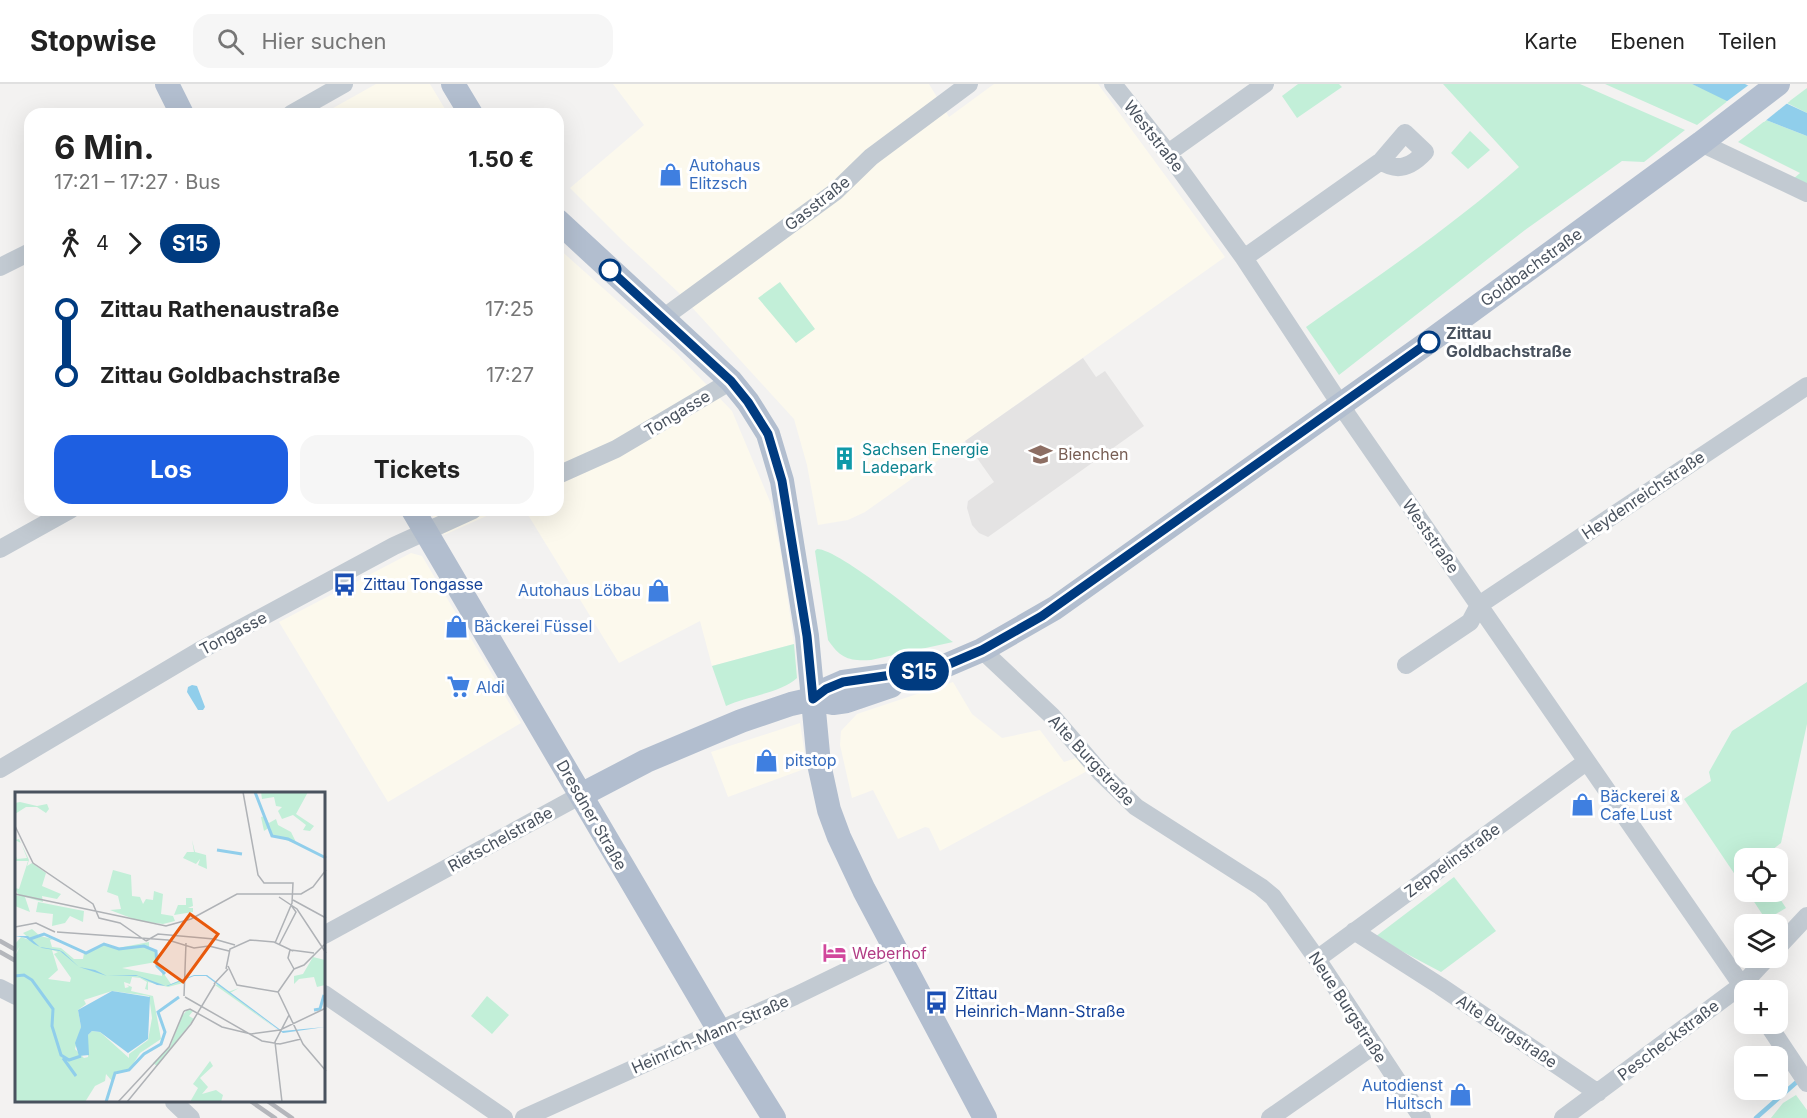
<!DOCTYPE html>
<html lang="de">
<meta charset="utf-8">
<style>
:root{--surface:#fff;--page:#f6f6f6;--text:#222;--muted:#767676;--line:#e0e0e0;--accent:#1e5fe1}
body{margin:0;font-family:Inter,sans-serif;background:var(--page);color:var(--text);height:100vh;display:flex;flex-direction:column;font-size:22px;white-space:nowrap}
*{box-sizing:border-box;margin:0}
p{font-size:20px;color:var(--muted)}
.icon{flex:none;width:33px;height:33px;fill:none;stroke:currentColor;stroke-width:2;stroke-linecap:round;stroke-linejoin:round}
.map{position:relative;flex:1;overflow:hidden}
.drawer{position:absolute;left:24px;top:24px;width:540px;height:408px;display:flex;flex-direction:column;background:var(--surface);border-radius:18px;box-shadow:0 6px 24px #0002}
.drawer>*{flex:none}
.badge{padding:0 12px;border-radius:20px;font-size:21px;line-height:39px}
.controls{position:absolute;left:1734px;top:764px;display:grid;gap:12px}
.controls a{display:grid;place-items:center;width:54px;height:54px;border-radius:12px;background:var(--surface);box-shadow:0 6px 24px #0002;font-size:30px}
.map>.badge{position:absolute;translate:-50% -50%;box-shadow:0 0 0 3px #fff}
.legs{display:flex;align-items:center;gap:9px;height:66px;padding:0 30px;font-size:20px}
.legs p{margin-inline-start:auto}
.head{display:flex;align-items:center;justify-content:space-between;height:102px;padding:0 30px}
h1{font-size:33px;font-weight:700;line-height:45px}
.button{display:flex;gap:12px;margin-top:auto;padding:12px 30px}
.button a{flex:1;height:69px;border-radius:18px;background:var(--accent);color:#fff;font-size:24px;font-weight:700;line-height:69px;text-align:center}
.button a+a{background:var(--page);color:var(--text)}
ul{padding:0 30px;list-style:none}
li{display:flex;align-items:center;gap:21px;height:66px;font-size:22px}
li i{display:grid;place-items:center;width:9px;height:100%;margin:0 8px;background:currentColor}
li i::after{content:'';width:15px;height:15px;margin:-8px;border:4px solid;border-radius:50%;background:var(--surface)}
li p{margin-inline-start:auto}
li:first-child i{background:linear-gradient(#0000 50%,currentColor 0)}
li:last-child i{background:linear-gradient(currentColor 50%,#0000 0)}
header{display:flex;align-items:center;gap:36px;box-sizing:border-box;height:84px;padding:0 30px;background:var(--surface);border-bottom:2px solid var(--line)}
header strong{font-size:28px}
nav{display:flex;gap:33px;margin-inline-start:auto;font-size:21px}
.search{width:420px;height:54px;background:var(--page);display:flex;align-items:center;gap:15px;box-sizing:border-box;padding:0 21px;border-radius:18px;color:var(--muted);font-size:22px}
.map>svg:first-child{display:block}
.commercial{fill:#fcf9ed}
.education{fill:#e4e3e3}
.green{fill:#c2efd8}
.water{fill:#90ceeb}
.pier{fill:#f3f2f1}
.lines{fill:none;stroke-linecap:round;stroke-linejoin:round}
.stream{stroke:#90ceeb;stroke-width:4.5}
.minor{stroke:#c2cad2;stroke-width:18}
.major{stroke:#b2becf;stroke-width:24}
.rail{stroke:#b4b6bb;stroke-width:4.5}
.line-1-casing{stroke:#fff;stroke-width:14}
.line-1{stroke:#003b80;stroke-width:9}
.stop-1-dot{fill:#fff;stroke:#003b80;stroke-width:3}
.labels{text-anchor:middle;stroke-width:6;stroke-linejoin:round;paint-order:stroke}
.street-label{font-size:16px;fill:#49525e;stroke:#fff}
.shop-label{font-size:16px;fill:#366cbe;stroke:#fff;text-anchor:start}
.stop-label{font-size:16px;font-weight:bold;fill:#49525e;stroke:#fff;text-anchor:start}
.culture-label{font-size:16px;fill:#0d838f;stroke:#fff;text-anchor:start}
.education-label{font-size:16px;fill:#785e54;stroke:#fff;text-anchor:start}
.transit-label{font-size:16px;fill:#164399;stroke:#fff;text-anchor:start}
.hotel-label{font-size:16px;fill:#b23c85;stroke:#fff;text-anchor:start}
.inset-river{fill:none;stroke:#90ceeb;stroke-width:3}
.inset-road{fill:none;stroke:#afb2b6;stroke-width:1.5}
.view{fill:#e8590c;fill-opacity:0.15;stroke:#e8590c;stroke-width:3}
.inset-edge{fill:none;stroke:#49525e;stroke-width:3}
</style>
<header>
<strong>Stopwise</strong>
<div class="search"><svg class="icon" aria-label="search" viewBox="0 0 24 24"><circle cx="10" cy="10" r="6"/><path d="M15 15l6 6"/></svg>Hier suchen</div>
<nav><a>Karte</a><a>Ebenen</a><a>Teilen</a></nav>
</header>
<div class="map">
<svg width="1807" height="1034" viewBox="0 0 1807 1034">
<rect width="100%" height="100%" fill="#f3f2f1"/>
<path class="commercial" d="M 376,0 L 430,0 L 448,30 L 328,30 L 326,28 Z
M 613,0 L 929,0 L 949,33 L 994,0 L 1098,0 L 1225,173 L 865,428 L 848,436 L 818,441 L 807,381 L 794,335 L 678,208 L 623,157 L 570,104 L 644,41 Z
M 558,164 L 677,270 L 732,327 L 771,420 L 783,480 L 794,560 L 712,582 L 700,537 L 619,579 L 525,426 L 558,426 Z
M 429,426 L 500,426 L 444,451 Z
M 411,469 L 422,472 L 521,639 L 388,718 L 279,538 Z
M 953,598 L 972,630 L 1002,654 L 1040,646 L 1064,678 L 1079,673 L 1089,686 L 940,767 L 929,744 L 925,743 L 898,755 L 873,706 L 852,714 L 840,661 L 841,647 L 857,630 Z
M 800,639 L 807,684 L 728,713 L 711,668 Z"/>
<path class="education" d="M 1083,274 L 1096,293 L 1105,287 L 1144,342 L 988,453 L 979,449 L 972,441 L 967,424 L 968,417 L 994,398 L 965,357 Z"/>
<path class="green" d="M 1298,0 L 1339,0 L 1342,3 L 1297,34 L 1282,12 Z
M 1443,0 L 1580,0 L 1685,46 L 1644,78 L 1622,77 L 1525,146 L 1339,291 L 1306,243 C 1378,192 1453,142 1519,83 Z
M 1605,0 L 1692,0 L 1729,16 L 1697,41 Z
M 1807,4 L 1807,29 L 1787,19 Z
M 1766,36 L 1807,52 L 1807,103 L 1792,96 L 1800,89 L 1738,58 Z
M 1470,47 L 1490,66 L 1468,85 L 1451,69 Z
M 780,198 L 815,245 L 796,259 L 758,214 Z
M 817,465 C 840,465 930,541 953,558 L 871,576 C 849,577 841,575 828,556 L 815,467 Z
M 794,560 L 797,594 C 781,609 747,612 726,622 L 712,582 Z
M 1807,598 L 1807,640 L 1781,759 L 1762,774 L 1744,774 L 1744,804 L 1684,715 L 1711,697 L 1709,688 L 1732,647 Z
M 1454,793 L 1496,847 L 1441,888 L 1375,853 Z
M 1747,807 L 1775,807 L 1786,824 L 1766,836 Z
M 487,912 L 509,931 L 492,950 L 471,932 Z
M 1796,1011 L 1807,1026 L 1807,1034 L 1771,1034 L 1783,1019 Z"/>
<path class="water" d="M 1692,0 L 1745,0 L 1807,29 L 1807,52 L 1766,36 Z
M 192,601 L 197,602 L 205,623 L 203,626 L 198,626 L 187,608 L 188,603 Z"/>
<path class="pier" d="M 1750,0 L 1752,0 L 1790,17 L 1764,38 L 1726,18 Z"/>
<g class="lines">
<path class="stream" d="M 1756,1034 L 1799,996"/>
<path class="minor" d="M 1113,0 L 1168,69 L 1244,174 L 1348,332 L 1745,906
M 291,30 L 344,0
M 1701,59 L 1807,109
M 1168,69 L 1265,0
M 1244,174 L 1381,77 L 1405,49 L 1425,68 C 1412,82 1398,89 1381,77
M 0,183 L 30,168
M 663,234 L 835,108 L 871,73 L 969,0
M 558,391 L 616,365 L 731,297
M 0,465 L 70,426
M 982,566 L 1052,632 L 1100,688 L 1136,723 L 1261,803 L 1273,813 L 1317,875 L 1422,1034
M 1406,581 L 1470,538 L 1479,521 L 1807,302
M 0,685 L 199,567 L 394,462 L 473,426
M 1354,847 L 1440,902 L 1598,1009
M 324,851 L 581,711
M 1778,863 L 1807,832
M 1317,875 L 1586,678
M 0,904 L 16,912
M 324,910 L 504,1034
M 1767,939 L 1807,999
M 174,1018 L 191,1034
M 524,1034 L 795,912 L 894,864
M 1270,1034 L 1373,962
M 1563,1034 L 1742,901 L 1768,873"/>
<path class="major" d="M 167,0 L 182,30
M 453,0 L 471,30
M 558,137 L 731,297 L 748,318 L 768,350 L 782,397 L 807,552 L 819,680 L 829,726 L 839,753 L 864,806 L 985,1034
M 413,426 L 719,946 L 774,1034
M 813,615 L 827,605 L 843,598 L 940,584 L 982,566 L 1055,524 L 1433,255 L 1701,59 L 1778,0
M 581,711 L 646,677 L 741,637 L 791,620 L 813,615 L 833,619 L 847,617 L 891,602"/>
<path class="rail" d="M 0,857 L 16,866
M 0,868 L 16,877
M 252,1018 L 275,1034
M 269,1018 L 292,1034"/>
</g>
<g class="lines">
<defs>
<path id="line-1" d="M 610,186 L 731,297 L 748,318 L 768,350 L 782,397 L 807,552 L 813,615 L 826,605 L 843,598 L 940,584 L 982,566 L 1042,532 L 1429,258"/>
</defs>
<use href="#line-1" class="line-1-casing"/>
<use href="#line-1" class="line-1"/>
</g>
<defs>
<symbol id="shop-bare" viewBox="-9 -9 18 18"><path d="M-5-2.5h2.3a2.7 3.5 0 0 1 5.4 0H5L5.5 6h-11ZM-1.5-2.5h3a1.5 2.3 0 0 0-3 0Z" fill="#3f7fe0" stroke="#fff" stroke-width="2.5" paint-order="stroke"/></symbol>
<symbol id="school-bare" viewBox="-9 -9 18 18"><path d="M0-5L7-2L0 1L-7-2ZM-4 1L0 2.5L4 1V4Q0 6-4 4Z" fill="#8d6e63" stroke="#fff" stroke-width="2.5" paint-order="stroke"/></symbol>
<symbol id="building-bare" viewBox="-9 -9 18 18"><path d="M-4-6H4V6H1V3H-1V6H-4ZM-2.5-4.3h1.7v1.8h-1.7ZM.8-4.3h1.7v1.8H.8ZM-2.5-1h1.7V.8h-1.7ZM.8-1h1.7V.8H.8Z" fill="#0f9aa8" stroke="#fff" stroke-width="2.5" paint-order="stroke"/></symbol>
<symbol id="bus-bare" viewBox="-9 -9 18 18"><path d="M-5-6H5V4H4V6H2V4H-2V6H-4V4H-5ZM-3.5-4V0h7V-4ZM-3.5 1.2v1.5H-2V1.2ZM2 1.2v1.5H3.5V1.2Z" fill="#1a4fb4" stroke="#fff" stroke-width="2.5" paint-order="stroke"/></symbol>
<symbol id="supermarket-bare" viewBox="-9 -9 18 18"><path d="M-6-5.5h2.5l.6 2H6L4.5 2H-2.5L-4.4-4H-6ZM-1.5 3.2a1.3 1.3 0 1 0 .1 0ZM3 3.2a1.3 1.3 0 1 0 .1 0Z" fill="#3f7fe0" stroke="#fff" stroke-width="2.5" paint-order="stroke"/></symbol>
<symbol id="hotel-bare" viewBox="-9 -9 18 18"><path d="M-6-4.5h1.5V1H6V5H4.5V3h-9V5H-6ZM-4 0a1.8 1.8 0 1 1 3.6 0ZM.5 0V-2.5h3Q6-2.5 6 0Z" fill="#d1479c" stroke="#fff" stroke-width="2.5" paint-order="stroke"/></symbol>
</defs>
<g fill-rule="evenodd">
<use href="#shop-bare" x="654" y="74" width="33" height="33"/>
<use href="#school-bare" x="1024" y="354" width="33" height="33"/>
<use href="#building-bare" x="828" y="358" width="33" height="33"/>
<use href="#bus-bare" x="328" y="484" width="33" height="33"/>
<use href="#shop-bare" x="642" y="490" width="33" height="33"/>
<use href="#shop-bare" x="440" y="526" width="33" height="33"/>
<use href="#supermarket-bare" x="442" y="586" width="33" height="33"/>
<use href="#shop-bare" x="750" y="660" width="33" height="33"/>
<use href="#shop-bare" x="1566" y="704" width="33" height="33"/>
<use href="#hotel-bare" x="818" y="852" width="33" height="33"/>
<use href="#bus-bare" x="920" y="902" width="33" height="33"/>
<use href="#shop-bare" x="1444" y="994" width="33" height="33"/>
</g>
<g class="stop-1-dot">
<circle cx="610" cy="186" r="10"/>
<circle cx="1429" cy="258" r="10"/>
</g>
<g class="labels">
<g class="street-label">
<text transform="translate(1154 52) rotate(52)" y="6">Weststraße</text>
<text transform="translate(817 119) rotate(-38)" y="6">Gasstraße</text>
<text transform="translate(1531 183) rotate(-36)" y="6">Goldbachstraße</text>
<text transform="translate(677 329) rotate(-31)" y="6">Tongasse</text>
<text transform="translate(1643 411) rotate(-34)" y="6">Heydenreichstraße</text>
<text transform="translate(1431 452) rotate(55)" y="6">Weststraße</text>
<text transform="translate(233 549) rotate(-28)" y="6">Tongasse</text>
<text transform="translate(1092 676) rotate(47)" y="6">Alte Burgstraße</text>
<text transform="translate(592 731) rotate(60)" y="6">Dresdner Straße</text>
<text transform="translate(500 755) rotate(-29)" y="6">Rietschelstraße</text>
<text transform="translate(1452 776) rotate(-36)" y="6">Zeppelinstraße</text>
<text transform="translate(1348 923) rotate(57)" y="6">Neue Burgstraße</text>
<text transform="translate(1507 947) rotate(34)" y="6">Alte Burgstraße</text>
<text transform="translate(710 950) rotate(-24)" y="6">Heinrich-Mann-Straße</text>
<text transform="translate(1668 956) rotate(-37)" y="6">Pescheckstraße</text>
</g>
<g class="shop-label">
<text x="689" y="87">Autohaus<tspan x="689" dy="18">Elitzsch</tspan></text>
<text x="641" y="512" text-anchor="end">Autohaus Löbau</text>
<text x="474" y="548">Bäckerei Füssel</text>
<text x="476" y="609">Aldi</text>
<text x="785" y="682">pitstop</text>
<text x="1600" y="718">Bäckerei &amp;<tspan x="1600" dy="18">Cafe Lust</tspan></text>
<text x="1443" y="1007" text-anchor="end">Autodienst<tspan x="1443" dy="18">Hultsch</tspan></text>
</g>
<g class="stop-label">
<text x="1446" y="255">Zittau<tspan x="1446" dy="18">Goldbachstraße</tspan></text>
</g>
<g class="culture-label">
<text x="862" y="371">Sachsen Energie<tspan x="862" dy="18">Ladepark</tspan></text>
</g>
<g class="education-label">
<text x="1058" y="376">Bienchen</text>
</g>
<g class="transit-label">
<text x="363" y="506">Zittau Tongasse</text>
<text x="955" y="915">Zittau<tspan x="955" dy="18">Heinrich-Mann-Straße</tspan></text>
</g>
<g class="hotel-label">
<text x="852" y="875">Weberhof</text>
</g>
</g>
<g transform="translate(15 708)">
<rect width="310" height="310" fill="#f3f2f1"/>
<path d="M 246,0 L 293,0 L 281,22 L 299,34 L 295,39 L 288,38 L 291,33 L 278,23 L 267,27 L 263,19 L 267,15 L 261,14 L 259,5 L 247,7 ZM 5,10 L 22,14 L 32,12 L 34,17 L 31,21 L 22,15 L 11,15 L 0,22 L 0,11 ZM 250,24 L 254,31 L 261,27 L 263,33 L 276,40 L 282,52 L 257,43 L 255,35 L 249,39 L 246,25 ZM 4,47 L 14,68 L 12,74 L 17,71 L 31,81 L 27,94 L 46,102 L 42,107 L 27,104 L 28,110 L 10,105 L 15,120 L 0,114 L 0,103 L 4,104 L 0,96 L 4,97 L 13,69 L 0,69 L 0,62 L 2,67 L 12,66 L 6,51 L 0,48 ZM 177,48 L 180,60 L 191,63 L 192,77 L 183,73 L 185,67 L 181,72 L 168,66 L 172,60 L 179,60 ZM 98,78 L 116,83 L 117,104 L 125,105 L 128,112 L 131,107 L 138,108 L 139,99 L 148,102 L 146,122 L 158,124 L 160,129 L 148,132 L 124,129 L 95,118 L 106,117 L 103,104 L 92,100 ZM 171,106 L 177,106 L 178,114 L 173,116 L 178,116 L 178,120 L 159,123 L 163,113 L 171,113 ZM 23,110 L 69,119 L 68,130 L 55,124 L 50,131 L 37,134 L 38,122 L 21,120 ZM 17,137 L 25,144 L 38,147 L 35,148 L 37,155 L 46,156 L 59,167 L 68,167 L 69,161 L 89,152 L 103,156 L 134,150 L 134,155 L 142,160 L 141,170 L 107,176 L 147,184 L 147,179 L 156,192 L 168,187 L 168,191 L 153,195 L 133,190 L 133,198 L 130,197 L 132,190 L 125,186 L 117,185 L 115,192 L 109,190 L 110,196 L 114,195 L 112,193 L 117,195 L 116,199 L 138,204 L 146,247 L 125,261 L 115,277 L 100,280 L 97,289 L 91,282 L 90,289 L 80,294 L 70,310 L 0,310 L 0,164 L 5,154 L 0,162 L 0,152 L 6,145 L 17,149 L 8,141 ZM 37,158 L 43,160 L 39,162 L 56,186 L 55,190 L 33,187 L 43,178 ZM 97,199 L 134,204 L 137,226 L 133,248 L 114,262 L 114,266 L 85,240 L 77,239 L 73,243 L 73,265 L 69,266 L 60,257 L 66,235 L 63,218 L 71,212 L 69,208 ZM 298,165 L 310,168 L 310,193 L 302,195 L 299,185 L 284,187 L 279,192 L 279,184 L 288,182 ZM 204,192 L 213,200 L 224,196 L 215,201 L 263,238 L 200,193 ZM 173,217 L 178,219 L 174,224 L 179,227 L 142,274 L 138,271 L 155,255 L 167,224 ZM 195,269 L 198,274 L 185,286 L 193,295 L 187,302 L 201,298 L 208,303 L 206,310 L 175,310 L 183,296 L 178,292 Z" fill="#c2efd8" fill-rule="evenodd"/>
<path d="M 0,144 L 13,144 L 25,155 L 44,158 L 48,160 L 64,175 L 80,178 L 92,184 L 121,183 L 151,194 L 179,183 L 192,183 L 267,239 L 310,235 L 268,241 L 191,184 L 179,184 L 153,194 L 142,193 L 123,184 L 92,184 L 64,175 L 45,159 L 27,156 L 19,152 L 11,146 ZM 97,199 L 135,205 L 133,247 L 113,261 L 85,240 L 77,239 L 73,243 L 74,263 L 64,264 L 60,251 L 66,235 L 63,218 Z" fill="#90ceeb"/>
<path class="inset-river" d="M 240,0 L 257,44 L 273,47 L 311,66M 202,58 L 227,62M 15,147 L 29,142 L 71,161 L 89,152 L 104,157 L 129,154 L 141,159 L 142,174 L 150,182M 0,184 L 9,183 L 17,188 L 38,217 L 37,234 L 46,263 L 54,268 L 66,264M 299,218 L 305,217 L 309,203M 48,266 L 61,284M 91,310 L 100,281 L 114,278 L 129,262 L 146,252 L 150,240 L 143,220 L 164,205"/>
<path class="inset-road" d="M 228,0 L 243,83 L 249,91 L 278,91 L 277,111 L 260,151M 0,34 L 18,71 L 78,112 L 84,126 L 105,131 L 131,149M 0,102 L 151,134 L 176,127 L 222,102 L 286,102 L 298,95 L 311,78M 264,105 L 282,117 L 311,161M 278,108 L 311,126M 0,135 L 21,131 L 40,140M 42,140 L 153,148 L 179,156 L 194,154 L 214,159M 131,149 L 143,142 L 199,147 L 220,153M 264,153 L 281,120 L 276,113M 275,158 L 273,166 L 279,177M 276,158 L 299,161M 213,174 L 222,193 L 263,200M 211,177 L 215,157 L 235,148 L 259,150 L 278,159M 279,177 L 289,173 L 311,151M 199,192 L 213,177M 263,200 L 288,252 L 311,279M 263,200 L 279,177M 169,204 L 171,151M 170,205 L 247,249 L 265,252 L 286,247M 169,219 L 175,217 L 207,235 L 236,242 L 265,238 L 311,216M 103,310 L 154,255 L 169,219M 112,310 L 176,232 L 200,192M 267,310 L 260,250 L 274,223"/>
<path class="view" d="M 175,122 L 203,142 L 168,190 L 140,170 Z"/>
<rect width="310" height="310" class="inset-edge"/>
</g>
</svg>
<div class="controls">
<a><svg class="icon" aria-label="locate" viewBox="0 0 24 24"><circle cx="12" cy="12" r="6"/><path d="M12 2v4M12 18v4M2 12h4M18 12h4"/></svg></a>
<a><svg class="icon" aria-label="layers" viewBox="0 0 24 24"><path d="M12 4l9 5-9 5-9-5zM3 14l9 5 9-5"/></svg></a>
<a>+</a>
<a>−</a>
</div>
<b class="badge" style="left:919px;top:587px;background:#003b80;color:#fff">S15</b>
<section class="drawer">
<div class="head"><div><h1>6 Min.</h1><p>17:21 – 17:27 · Bus</p></div><b>1.50 €</b></div>
<div class="legs"><svg class="icon" aria-label="walk" viewBox="0 0 24 24"><circle cx="13" cy="4" r="2"/><path d="M13 8l-2 6 4 7M11 14l-3 7M7 12l3-4h3l4 4"/></svg>4<svg class="icon" aria-label="forward" viewBox="0 0 24 24"><path d="M9 5l7 7-7 7"/></svg><b class="badge" style="background:#003b80;color:#fff">S15</b></div>
<ul>
<li><i style="color:#003b80"></i><b>Zittau Rathenaustraße</b><p>17:25</p></li>
<li><i style="color:#003b80"></i><b>Zittau Goldbachstraße</b><p>17:27</p></li>
</ul>
<div class="button"><a>Los</a><a>Tickets</a></div>
</section>
</div>
